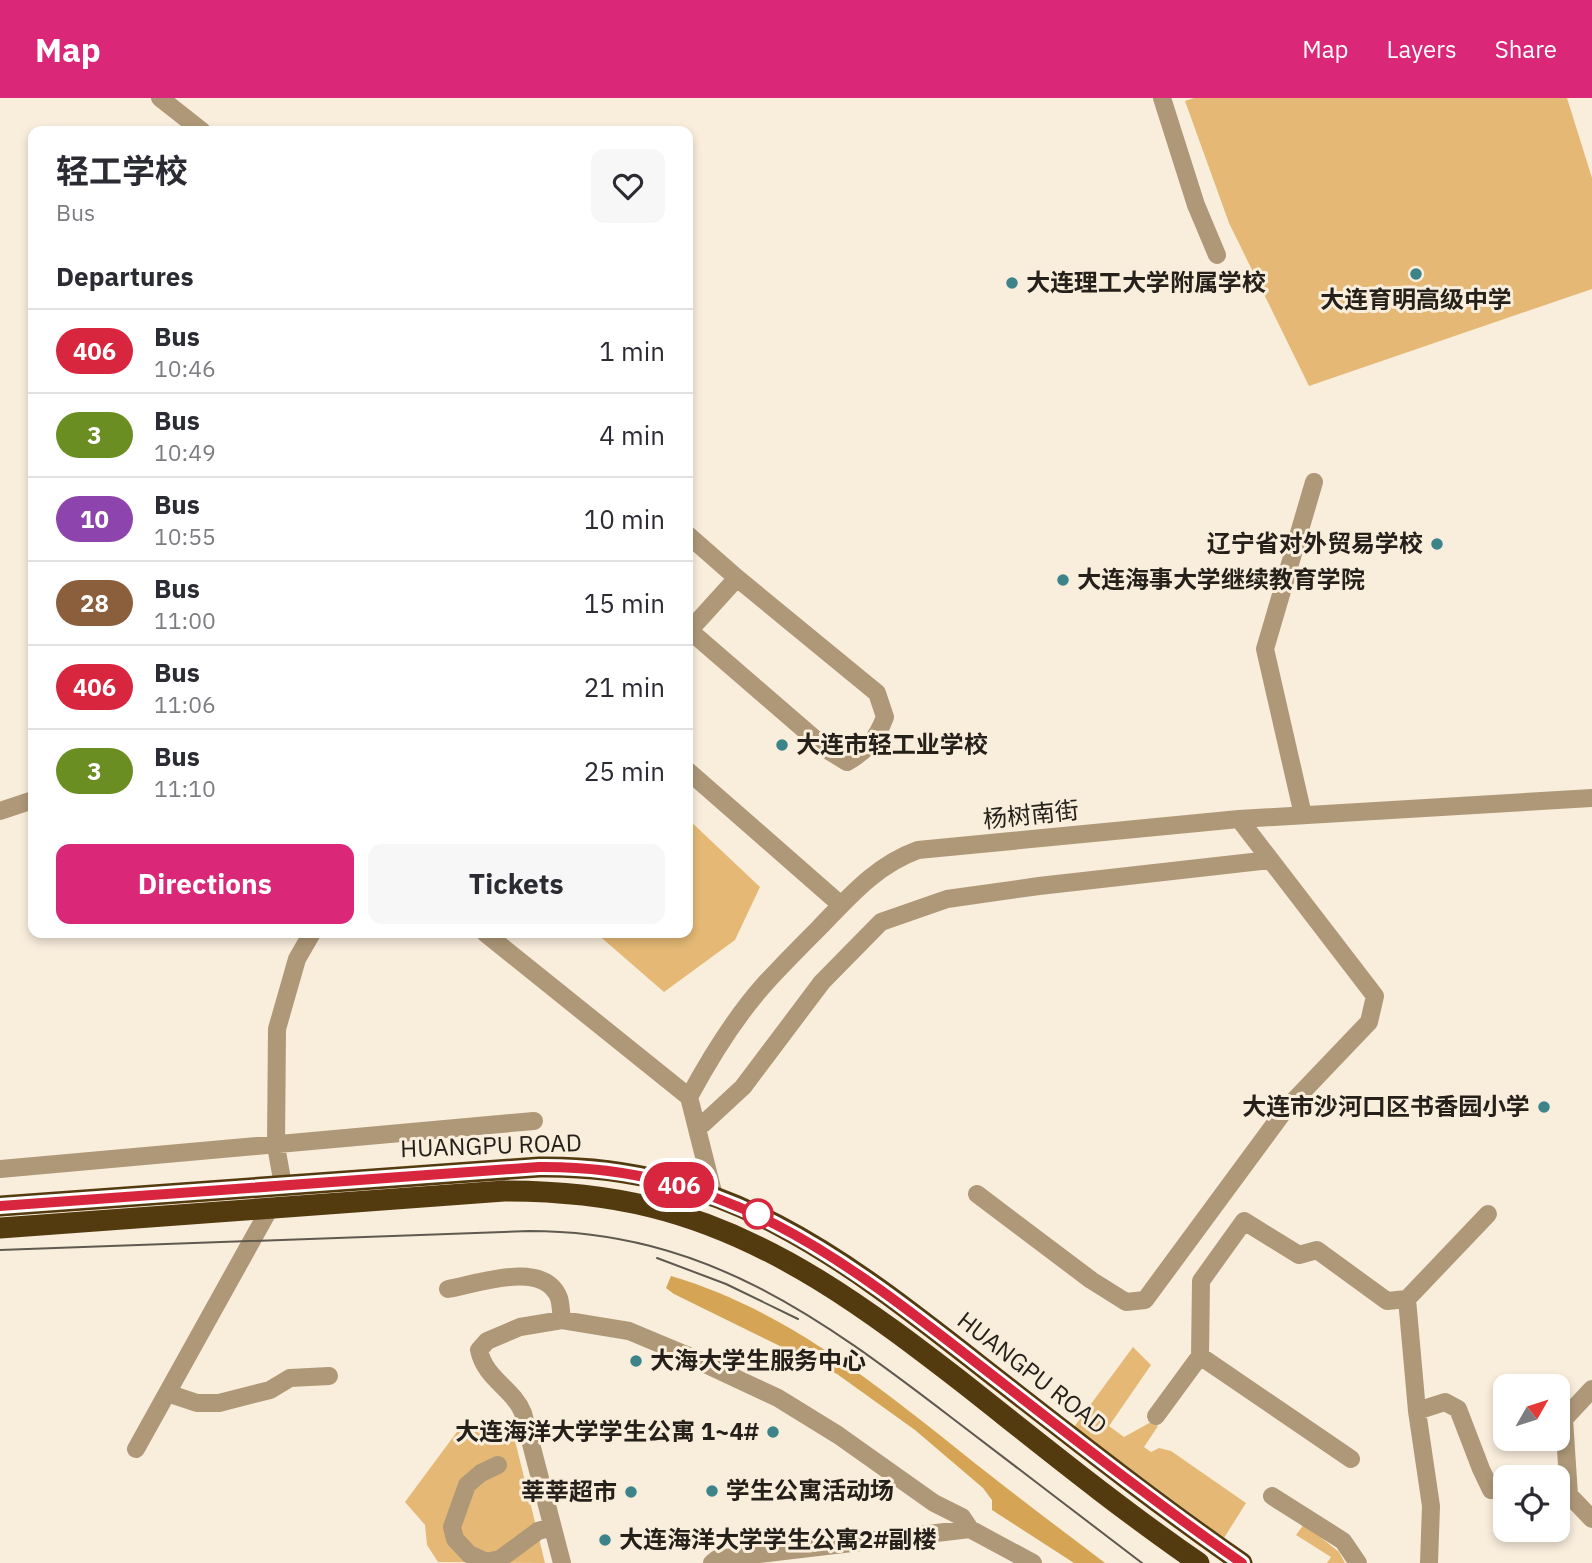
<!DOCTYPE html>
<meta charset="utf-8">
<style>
:root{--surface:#fff;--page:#f7f7f7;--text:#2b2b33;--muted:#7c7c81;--line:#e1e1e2;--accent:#db2777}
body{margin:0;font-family:"IBM Plex Sans","Noto Sans SC",sans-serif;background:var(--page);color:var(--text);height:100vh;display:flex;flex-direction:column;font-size:26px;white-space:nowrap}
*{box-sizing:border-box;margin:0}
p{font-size:23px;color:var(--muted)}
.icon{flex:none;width:38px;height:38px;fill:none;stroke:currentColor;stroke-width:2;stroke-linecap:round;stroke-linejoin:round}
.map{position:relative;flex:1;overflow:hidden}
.panel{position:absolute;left:28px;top:28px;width:665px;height:812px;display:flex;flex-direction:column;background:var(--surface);border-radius:14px;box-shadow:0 4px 10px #0003}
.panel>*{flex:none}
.badge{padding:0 14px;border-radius:23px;font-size:24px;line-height:46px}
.needle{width:46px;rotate:51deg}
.tools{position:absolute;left:1493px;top:1276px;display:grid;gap:14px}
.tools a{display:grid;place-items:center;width:77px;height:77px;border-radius:14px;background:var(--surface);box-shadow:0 4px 10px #0003;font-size:35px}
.map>.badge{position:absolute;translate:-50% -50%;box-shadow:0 0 0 4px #fff}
h2{padding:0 28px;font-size:26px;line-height:63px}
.round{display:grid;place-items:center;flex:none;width:74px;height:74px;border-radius:14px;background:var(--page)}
.headline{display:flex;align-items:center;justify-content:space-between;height:119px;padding:0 28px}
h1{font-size:33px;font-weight:700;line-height:52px}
.primary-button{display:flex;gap:14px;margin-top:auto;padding:14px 28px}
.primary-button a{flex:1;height:80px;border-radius:14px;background:var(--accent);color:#fff;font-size:28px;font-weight:700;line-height:80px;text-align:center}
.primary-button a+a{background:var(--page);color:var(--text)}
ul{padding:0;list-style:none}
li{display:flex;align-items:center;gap:21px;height:84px;padding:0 28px;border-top:2px solid var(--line)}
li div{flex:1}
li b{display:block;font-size:26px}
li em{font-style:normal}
li .badge{min-width:77px;font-weight:700;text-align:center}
header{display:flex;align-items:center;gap:42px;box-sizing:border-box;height:98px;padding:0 35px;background:var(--accent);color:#fff}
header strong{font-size:33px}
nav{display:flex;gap:38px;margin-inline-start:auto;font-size:24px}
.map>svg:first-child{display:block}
.green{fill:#e5b975}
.forest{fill:#d5a454}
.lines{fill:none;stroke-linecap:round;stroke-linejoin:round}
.minor{stroke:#ae9878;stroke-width:18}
.highway{stroke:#543b0f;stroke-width:21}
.tram{stroke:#5f594f;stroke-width:2}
.line-casing{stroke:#fff;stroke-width:16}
.line{stroke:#d7263d;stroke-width:10}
.poi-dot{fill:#3c848a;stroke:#f9eddc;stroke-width:2.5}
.stop-dot{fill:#fff;stroke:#d7263d;stroke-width:3.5}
.labels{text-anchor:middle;stroke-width:6;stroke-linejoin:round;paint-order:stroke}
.poi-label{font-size:24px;font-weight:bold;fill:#25211a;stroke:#f9eddc;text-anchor:start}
.street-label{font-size:24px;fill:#25211a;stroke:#f9eddc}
</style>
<header>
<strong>Map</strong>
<nav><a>Map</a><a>Layers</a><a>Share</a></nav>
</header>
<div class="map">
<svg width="1592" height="1465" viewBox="0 0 1592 1465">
<rect width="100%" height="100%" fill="#f9eddc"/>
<path class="green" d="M 1194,0 L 1567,0 L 1592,80 L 1592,191 L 1309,288 L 1229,125 L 1185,3 Z
M 688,721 L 760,789 L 735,842 L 664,894 L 596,835 L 688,835 Z
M 1133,1249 L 1151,1267 L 1109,1328 L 1124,1339 L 1151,1324 L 1158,1328 L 1144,1349 L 1151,1354 L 1159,1350 L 1171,1353 L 1246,1405 L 1224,1440 L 1074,1329 Z
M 510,1322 L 545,1465 L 438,1464 L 427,1447 L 425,1427 L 405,1404 L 465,1323 L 485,1337 L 493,1326 Z
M 1304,1426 L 1339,1454 L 1345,1465 L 1327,1465 L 1331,1459 L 1296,1437 Z"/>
<path class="forest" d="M 671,1178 C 794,1214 891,1299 990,1377 C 1028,1407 1067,1436 1105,1465 L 1074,1465 L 992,1412 L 992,1402 L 983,1390 L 915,1332 L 837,1276 L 674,1196 L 666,1190 Z"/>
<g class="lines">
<path class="minor" d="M 160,0 L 202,33
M 1162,0 L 1196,107 L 1217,157
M 688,437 L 737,480 L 877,595 L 885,619 C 877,640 867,653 847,664 L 829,653 L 689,532
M 688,534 L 737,480
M 688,673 L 841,807
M 0,713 L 33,702
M 1303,717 L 1265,551 L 1314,384
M 485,835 L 689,999
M 703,1026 L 743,989 L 822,884 L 881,824 L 947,801 L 1039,788 L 1270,762
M 0,1071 L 534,1023
M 283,1087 L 276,1048 L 277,931 L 297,861 L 312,835
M 977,1096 L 1091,1182 L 1126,1204 L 1145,1202 L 1285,1012 L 1369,924 L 1375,898 L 1239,721
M 714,1098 L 689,999 C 710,960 734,921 763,888 C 781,868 800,849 819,830 C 849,799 876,767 918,752 L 1239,721 L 1592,700
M 448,1191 C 477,1186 544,1161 559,1200 C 561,1207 561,1215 562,1222
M 1592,1291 L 1564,1321 L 1569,1397 L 1592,1421
M 167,1295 L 197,1305 L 219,1305 L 270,1292 L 290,1280 L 329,1278
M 1417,1313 L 1445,1304 L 1458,1311 L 1481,1371 L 1491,1392
M 1156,1318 L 1200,1258
M 136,1351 L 270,1110
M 1351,1361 L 1200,1258 L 1201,1183 L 1244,1123 L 1299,1157 L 1317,1152 L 1387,1203 L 1407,1201
M 498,1367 L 481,1375 L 467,1387 L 452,1429 L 455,1441 L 469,1456 L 486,1464 L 500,1461 L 538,1433 L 552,1429
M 1272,1398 L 1343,1443 L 1358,1465
M 562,1465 L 523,1315 C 513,1290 485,1281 479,1252 L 487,1243 L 520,1229 L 562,1222 L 629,1233 L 684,1256 L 778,1300 L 838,1337 L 934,1405 L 962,1419 L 970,1431 L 1033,1465
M 712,1465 L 717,1461 L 970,1431
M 1429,1465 L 1431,1408 L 1417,1313 L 1407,1201 L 1488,1116"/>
<path class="highway" d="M 0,1108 L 539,1069 C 731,1066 853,1168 996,1280 C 1077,1343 1157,1406 1242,1465
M 0,1130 L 504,1093 C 554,1093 602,1097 651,1109 C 773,1139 870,1213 967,1288 C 1043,1348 1119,1410 1199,1465"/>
<path class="tram" d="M 0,1152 L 529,1133 C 704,1133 820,1219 952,1320 C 1015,1368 1079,1417 1142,1465
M 657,1160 L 726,1186 L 798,1221"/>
</g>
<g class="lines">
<defs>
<path id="line" d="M 0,1108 L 539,1069 C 731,1067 852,1168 996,1280 C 1077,1343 1157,1406 1242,1465"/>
</defs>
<use href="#line" class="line-casing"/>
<use href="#line" class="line"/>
</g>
<g class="poi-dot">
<circle cx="1416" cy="176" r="7"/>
<circle cx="1012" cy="185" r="7"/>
<circle cx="1437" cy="446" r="7"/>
<circle cx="1063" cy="482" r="7"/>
<circle cx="782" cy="647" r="7"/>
<circle cx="1544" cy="1009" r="7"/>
<circle cx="636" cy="1263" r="7"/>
<circle cx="773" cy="1334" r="7"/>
<circle cx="712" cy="1393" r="7"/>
<circle cx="631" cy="1394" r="7"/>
<circle cx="605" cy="1442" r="7"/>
</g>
<circle class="stop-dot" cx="758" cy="1116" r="14"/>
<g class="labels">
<g class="poi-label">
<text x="1026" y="193">大连理工大学附属学校</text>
<text x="1416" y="210" text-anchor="middle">大连育明高级中学</text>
<text x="1423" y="454" text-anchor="end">辽宁省对外贸易学校</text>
<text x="1077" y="490">大连海事大学继续教育学院</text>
<text x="796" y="655">大连市轻工业学校</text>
<text x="1530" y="1017" text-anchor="end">大连市沙河口区书香园小学</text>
<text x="650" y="1271">大海大学生服务中心</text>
<text x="759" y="1342" text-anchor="end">大连海洋大学学生公寓 1~4#</text>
<text x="726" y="1401">学生公寓活动场</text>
<text x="617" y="1402" text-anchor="end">莘莘超市</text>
<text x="619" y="1450">大连海洋大学学生公寓2#副楼</text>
</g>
<g class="street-label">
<text transform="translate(1031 717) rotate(-6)" y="8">杨树南街</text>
<text transform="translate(491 1048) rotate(-2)" y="8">HUANGPU ROAD</text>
<text transform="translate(1032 1275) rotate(38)" y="8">HUANGPU ROAD</text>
</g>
</g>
</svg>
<div class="tools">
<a><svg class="needle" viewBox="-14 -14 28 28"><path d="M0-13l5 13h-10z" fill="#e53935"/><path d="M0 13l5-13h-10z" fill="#7c7c81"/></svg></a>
<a><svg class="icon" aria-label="locate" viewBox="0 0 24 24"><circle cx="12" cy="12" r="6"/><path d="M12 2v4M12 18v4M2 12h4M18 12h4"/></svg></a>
</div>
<b class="badge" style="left:679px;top:1087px;background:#d7263d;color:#fff">406</b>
<section class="panel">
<div class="headline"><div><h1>轻工学校</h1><p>Bus</p></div><a class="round"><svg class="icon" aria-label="heart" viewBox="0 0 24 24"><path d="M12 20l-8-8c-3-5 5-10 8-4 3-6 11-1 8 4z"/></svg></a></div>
<h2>Departures</h2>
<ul>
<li><span class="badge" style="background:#d7263d;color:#fff">406</span><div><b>Bus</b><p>10:46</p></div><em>1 min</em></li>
<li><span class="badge" style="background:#6b8e23;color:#fff">3</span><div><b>Bus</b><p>10:49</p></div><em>4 min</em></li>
<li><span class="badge" style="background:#8e44ad;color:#fff">10</span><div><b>Bus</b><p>10:55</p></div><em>10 min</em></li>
<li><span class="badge" style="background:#8b5e3c;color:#fff">28</span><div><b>Bus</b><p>11:00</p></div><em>15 min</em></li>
<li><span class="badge" style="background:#d7263d;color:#fff">406</span><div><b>Bus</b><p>11:06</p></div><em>21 min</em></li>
<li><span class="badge" style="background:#6b8e23;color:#fff">3</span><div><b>Bus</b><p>11:10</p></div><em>25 min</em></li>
</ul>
<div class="primary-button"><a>Directions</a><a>Tickets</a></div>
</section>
</div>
